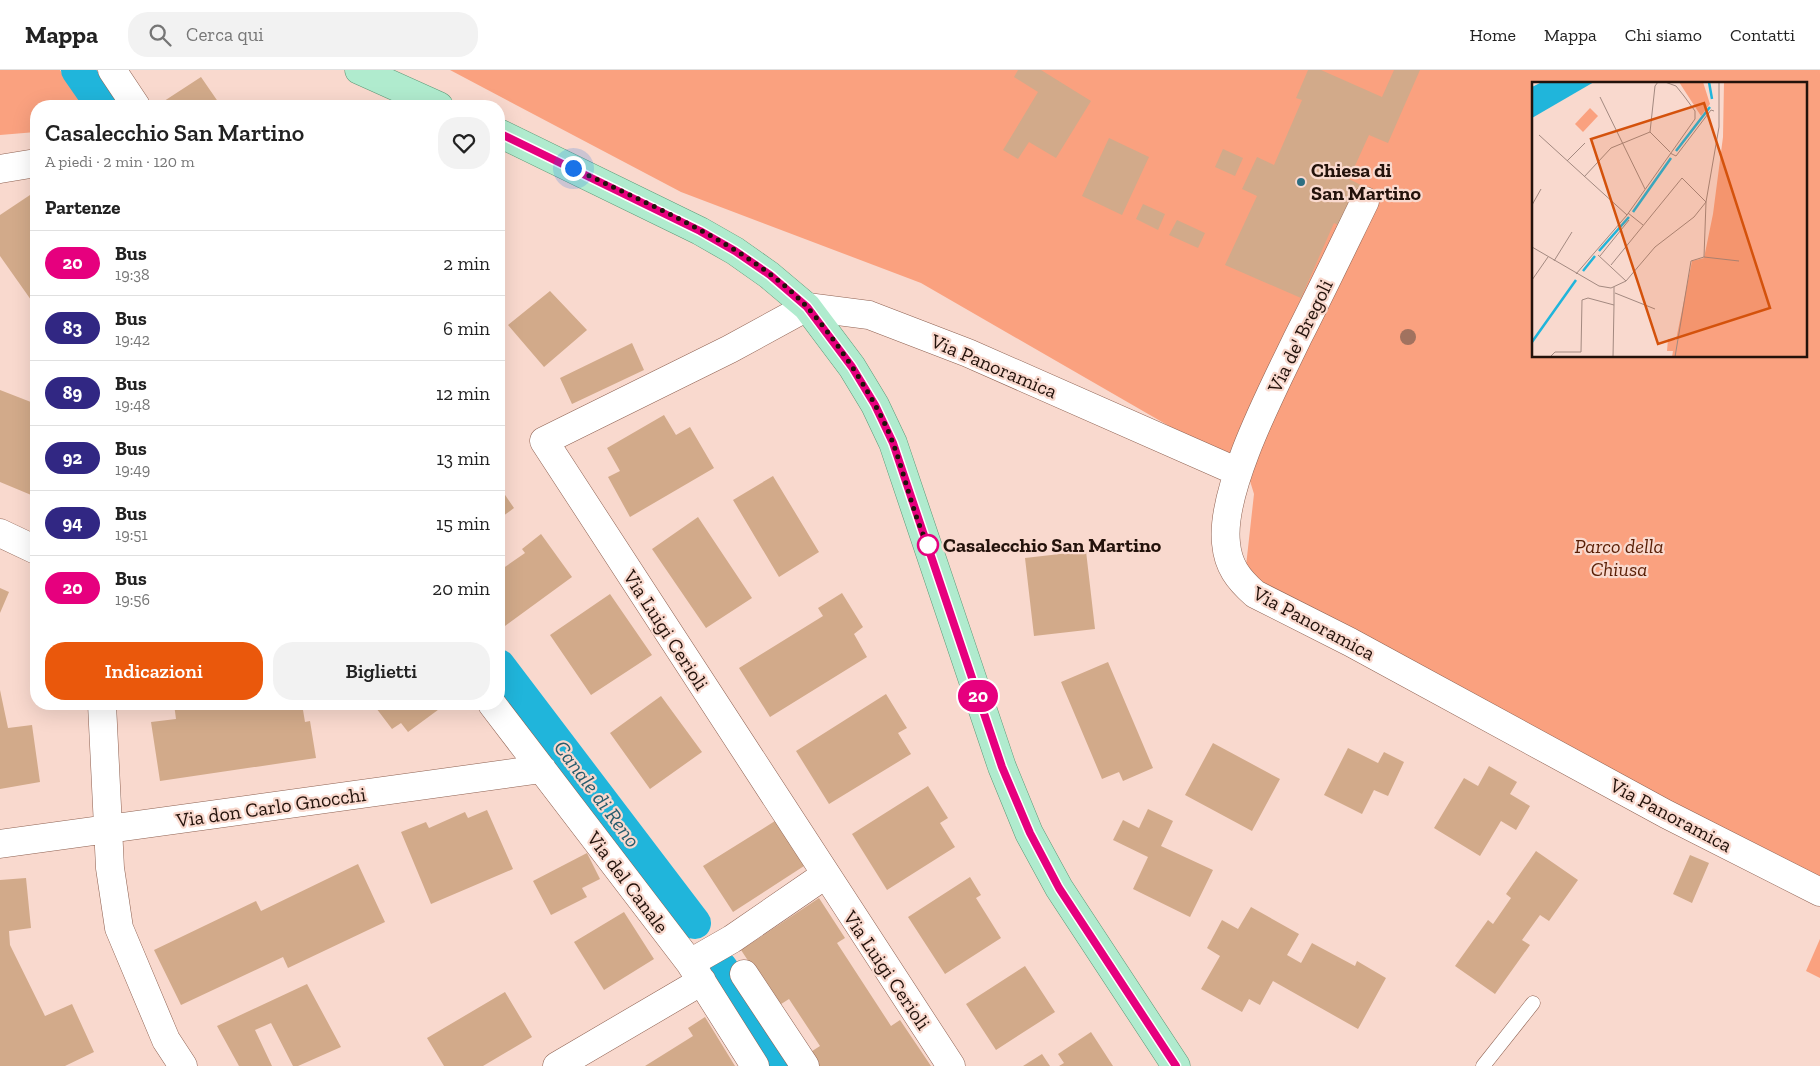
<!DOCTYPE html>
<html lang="it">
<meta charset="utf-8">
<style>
:root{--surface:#fff;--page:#f2f2f2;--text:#222;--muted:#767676;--line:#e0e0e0;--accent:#ea580c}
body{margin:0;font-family:"Zilla Slab",serif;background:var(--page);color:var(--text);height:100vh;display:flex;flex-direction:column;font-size:19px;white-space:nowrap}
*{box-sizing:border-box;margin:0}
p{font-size:16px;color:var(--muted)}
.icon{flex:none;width:28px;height:28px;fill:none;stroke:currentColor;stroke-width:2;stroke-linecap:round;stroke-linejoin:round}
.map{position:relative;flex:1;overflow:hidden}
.sheet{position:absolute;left:30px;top:30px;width:475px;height:610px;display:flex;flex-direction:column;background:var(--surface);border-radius:20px;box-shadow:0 5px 20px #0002}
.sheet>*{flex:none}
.badge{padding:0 10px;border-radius:16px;font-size:18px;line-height:32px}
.you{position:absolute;width:25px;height:25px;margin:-12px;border:4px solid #fff;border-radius:50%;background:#1a73e8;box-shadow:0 0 0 8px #1a73e833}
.map>.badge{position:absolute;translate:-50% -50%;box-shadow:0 0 0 2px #fff}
h2{padding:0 15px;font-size:19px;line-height:45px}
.round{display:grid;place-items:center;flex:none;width:52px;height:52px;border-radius:20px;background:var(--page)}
.overview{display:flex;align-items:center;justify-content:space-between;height:85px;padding:0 15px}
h1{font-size:24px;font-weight:600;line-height:38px}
.primary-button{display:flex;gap:10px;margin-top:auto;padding:10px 15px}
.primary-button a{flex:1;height:58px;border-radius:20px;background:var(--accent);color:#fff;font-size:20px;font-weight:600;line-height:58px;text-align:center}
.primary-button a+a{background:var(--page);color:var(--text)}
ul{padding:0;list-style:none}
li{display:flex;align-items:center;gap:15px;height:65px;padding:0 15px;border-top:1px solid var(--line)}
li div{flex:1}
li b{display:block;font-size:19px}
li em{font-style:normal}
li .badge{min-width:55px;font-weight:700;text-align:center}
header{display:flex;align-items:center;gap:30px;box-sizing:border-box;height:70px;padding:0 25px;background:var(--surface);border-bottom:1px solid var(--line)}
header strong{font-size:24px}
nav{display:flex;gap:28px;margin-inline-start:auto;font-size:18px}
.search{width:350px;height:45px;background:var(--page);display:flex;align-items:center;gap:12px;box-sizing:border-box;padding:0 18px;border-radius:20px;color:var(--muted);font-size:19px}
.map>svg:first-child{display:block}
.green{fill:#faa17f;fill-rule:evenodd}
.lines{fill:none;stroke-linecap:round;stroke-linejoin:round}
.canal{stroke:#20b5db;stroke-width:32}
.building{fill:#d2aa8a}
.service-casing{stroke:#8e6151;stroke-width:15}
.minor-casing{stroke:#8e6151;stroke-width:29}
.primary-casing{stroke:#5c9775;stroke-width:29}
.service{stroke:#fff;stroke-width:14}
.minor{stroke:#fff;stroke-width:28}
.primary{stroke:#b0ebce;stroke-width:28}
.tree{fill:#a1725f}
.line-casing{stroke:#fff;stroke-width:11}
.line{stroke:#e6007e;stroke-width:8}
.walk{stroke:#23120b;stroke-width:5;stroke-dasharray:0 9}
.poi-dot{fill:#2e6f82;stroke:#f9d9ce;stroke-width:2}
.stop-dot{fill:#fff;stroke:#e6007e;stroke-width:2.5}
.labels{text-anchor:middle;stroke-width:4.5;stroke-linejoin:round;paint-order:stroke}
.poi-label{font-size:20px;font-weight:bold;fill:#23120b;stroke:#f9d9ce;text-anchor:start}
.street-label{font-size:20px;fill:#23120b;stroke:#f9d9ce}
.stop-label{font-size:20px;font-weight:bold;fill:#23120b;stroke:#f9d9ce;text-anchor:start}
.park-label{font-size:20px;font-style:italic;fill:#591e05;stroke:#f9d9ce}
.water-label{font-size:21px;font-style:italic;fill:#275c6d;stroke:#f9d9ce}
.inset-river{fill:none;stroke:#20b5db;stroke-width:2.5}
.inset-road{fill:none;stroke:#a38980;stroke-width:1}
.view{fill:#d4520c;fill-opacity:0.15;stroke:#d4520c;stroke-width:2.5}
.inset-edge{fill:none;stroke:#23120b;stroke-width:2.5}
</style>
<header>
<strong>Mappa</strong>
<div class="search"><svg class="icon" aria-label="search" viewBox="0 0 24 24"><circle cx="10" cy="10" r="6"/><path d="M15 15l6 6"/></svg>Cerca qui</div>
<nav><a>Home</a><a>Mappa</a><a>Chi siamo</a><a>Contatti</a></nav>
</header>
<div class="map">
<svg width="1820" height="996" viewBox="0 0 1820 996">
<rect width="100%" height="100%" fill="#f9d9ce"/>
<path class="green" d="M 0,0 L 60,0 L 84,36 L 36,36 L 36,62 L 0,65 Z
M 450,0 L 1820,0 L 1820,833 L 1245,505 L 1254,424 L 1247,401 L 921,213 L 681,122 ZM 1534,14 L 1806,14 L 1806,286 L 1534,286 Z
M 1820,869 L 1820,908 L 1806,901 Z"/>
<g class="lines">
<path class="canal" d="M 77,0 L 102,36
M 499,595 L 695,853
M 722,898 L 782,996"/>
</g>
<path class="building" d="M 1018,0 L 1041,0 L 1091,31 L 1056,88 L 1029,72 L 1018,89 L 1003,80 L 1038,22 L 1014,7 Z
M 1308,0 L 1321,0 L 1382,27 L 1394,0 L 1420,0 L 1388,73 L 1369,65 L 1349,109 L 1363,116 L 1345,158 L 1334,153 L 1301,228 L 1225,195 L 1257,126 L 1242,119 L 1257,87 L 1274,95 L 1302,30 L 1296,28 Z
M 201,7 L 221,36 L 159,36 L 158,35 Z
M 1109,68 L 1149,87 L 1122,145 L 1082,126 Z
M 1223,79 L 1243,88 L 1235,106 L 1215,97 Z
M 30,125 L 36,133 L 36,237 L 0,186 L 0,145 Z
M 1143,134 L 1165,144 L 1158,160 L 1136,149 Z
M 1177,150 L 1205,163 L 1198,178 L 1169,165 Z
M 550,221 L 587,260 L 544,297 L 508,255 Z
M 632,273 L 644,300 L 572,334 L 560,308 Z
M 0,320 L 36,334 L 36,427 L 0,412 Z
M 664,345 L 676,365 L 690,357 L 714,398 L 630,447 L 608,407 L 620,401 L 607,378 Z
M 773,406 L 819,482 L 779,507 L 733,430 Z
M 499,416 L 514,438 L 499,449 Z
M 698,447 L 752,528 L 706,558 L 652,479 Z
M 541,464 L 572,507 L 505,556 L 499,547 L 499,501 L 525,483 L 522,479 Z
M 1086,481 L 1095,559 L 1034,566 L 1025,488 Z
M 0,518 L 9,522 L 0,543 Z
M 842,523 L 863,557 L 854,564 L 867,587 L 770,647 L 739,598 L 823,546 L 818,538 Z
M 610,524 L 652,585 L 591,625 L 550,565 Z
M 1108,592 L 1153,698 L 1123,711 L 1119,702 L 1102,709 L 1061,612 Z
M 0,620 L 8,658 L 32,655 L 40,712 L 0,719 Z
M 886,624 L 907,658 L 898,663 L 911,684 L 829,734 L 796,681 Z
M 661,626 L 702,682 L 650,719 L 610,663 Z
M 174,634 L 227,634 L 228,640 L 271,634 L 302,634 L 305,652 L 310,651 L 316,688 L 160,711 L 151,652 L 176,649 Z
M 373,634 L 446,634 L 408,662 L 401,653 L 392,659 Z
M 1213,673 L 1280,709 L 1252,761 L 1185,725 Z
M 1348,678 L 1378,693 L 1384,682 L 1404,692 L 1388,726 L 1374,720 L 1362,744 L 1324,725 Z
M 1489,696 L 1517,712 L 1510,724 L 1530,736 L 1516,760 L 1501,751 L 1480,786 L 1434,758 L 1464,708 L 1478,716 Z
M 928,716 L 948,748 L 940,753 L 955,777 L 887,820 L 852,764 Z
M 1148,739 L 1173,751 L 1161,776 L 1213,800 L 1190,847 L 1133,819 L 1148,787 L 1113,770 L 1123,750 L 1139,758 Z
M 487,740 L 513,799 L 431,834 L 401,762 L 426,752 L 429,758 L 465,742 L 468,748 Z
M 775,751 L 804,796 L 733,842 L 703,796 Z
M 1536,781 L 1578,810 L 1549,851 L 1540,845 L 1522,870 L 1530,875 L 1495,924 L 1455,896 L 1488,850 L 1493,854 L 1511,828 L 1506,824 Z
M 587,783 L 600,809 L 582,818 L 587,827 L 551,845 L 533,811 Z
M 1690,785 L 1709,793 L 1692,833 L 1673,824 Z
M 358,794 L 385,852 L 288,898 L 283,887 L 181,935 L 154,880 L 256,831 L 261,841 Z
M 970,807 L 981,825 L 976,828 L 1001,868 L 945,904 L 908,847 Z
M 26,808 L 31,858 L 9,861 L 10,875 L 45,946 L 72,934 L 94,982 L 65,996 L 0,996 L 0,810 Z
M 819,828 L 845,868 L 837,873 L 891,956 L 900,950 L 931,996 L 813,996 L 806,985 L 820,976 L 789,929 L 778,936 L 741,880 Z
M 1251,837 L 1299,864 L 1287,885 L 1301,893 L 1312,873 L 1355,896 L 1357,891 L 1386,908 L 1358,959 L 1273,911 L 1260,935 L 1249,929 L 1242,942 L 1201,919 L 1220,886 L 1207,878 L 1222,850 L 1238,859 Z
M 624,842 L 654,889 L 604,920 L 574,872 Z
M 1025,896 L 1055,942 L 996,980 L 966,934 Z
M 307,914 L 341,977 L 298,996 L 293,996 L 271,953 L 255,960 L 272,996 L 239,996 L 217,956 Z
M 505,922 L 532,967 L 483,996 L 444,996 L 427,968 Z
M 705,947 L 735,996 L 645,996 L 693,966 L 688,958 Z
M 1091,962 L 1113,996 L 1059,996 L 1064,993 L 1058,984 Z
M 1042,984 L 1050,996 L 1023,996 Z"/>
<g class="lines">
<defs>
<path id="service" d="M 1483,996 L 1533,933"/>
<path id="minor" d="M 112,0 L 136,36
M 0,99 L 36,93
M 1365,131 C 1343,176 1321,222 1298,267 C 1274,317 1220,419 1226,473 C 1228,496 1238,509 1255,524 L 1350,572 L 1666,744 L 1820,822
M 0,463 L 36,480
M 102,634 L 110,798 L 119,858 L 166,970 L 183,996
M 492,634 L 690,893 L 755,996
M 0,774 L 542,699
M 690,893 L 732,869 L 825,805
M 744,904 L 805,996
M 557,996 L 702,911
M 951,996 L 544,371 L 730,279 L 807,237 L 869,245 L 968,283 L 1238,402"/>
<path id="primary" d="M 359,0 L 439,36
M 499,63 L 700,161 L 735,181 L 769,205 L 807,237 L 852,297 L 875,335 L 893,373 L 1002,697 L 1029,763 L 1059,818 L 1176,996"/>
</defs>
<use href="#service" class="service-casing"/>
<use href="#minor" class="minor-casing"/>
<use href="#primary" class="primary-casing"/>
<use href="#service" class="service"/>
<use href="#minor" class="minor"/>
<use href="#primary" class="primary"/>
</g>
<circle class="tree" cx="1408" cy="267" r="8"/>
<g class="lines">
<defs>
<path id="line" d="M 499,63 L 700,161 L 735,181 L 770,205 L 807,237 L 852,297 L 875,335 L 893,373 L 1002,697 L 1030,763 L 1059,818 L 1176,996"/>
</defs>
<use href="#line" class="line-casing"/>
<use href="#line" class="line"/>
<path class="walk" d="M 573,98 C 649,135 749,175 807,237 C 835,268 867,317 885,354 C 903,392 910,439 928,475"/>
</g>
<circle class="poi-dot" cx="1301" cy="112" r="5"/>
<circle class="stop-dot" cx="928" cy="475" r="10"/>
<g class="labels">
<g class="poi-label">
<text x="1311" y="107">Chiesa di<tspan x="1311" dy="23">San Martino</tspan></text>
</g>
<g class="street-label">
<text transform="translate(1300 266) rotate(-64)" y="7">Via de' Bregoli</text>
<text transform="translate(994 296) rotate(23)" y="7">Via Panoramica</text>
<text transform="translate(1314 553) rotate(28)" y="7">Via Panoramica</text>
<text transform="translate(666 560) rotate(57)" y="7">Via Luigi Cerioli</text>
<text transform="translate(271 737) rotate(-8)" y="7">Via don Carlo Gnocchi</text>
<text transform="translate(1671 745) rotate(28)" y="7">Via Panoramica</text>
<text transform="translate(628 812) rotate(53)" y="7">Via del Canale</text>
<text transform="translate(887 900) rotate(56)" y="7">Via Luigi Cerioli</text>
</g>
<g class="stop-label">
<text x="943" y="482">Casalecchio San Martino</text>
</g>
<g class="park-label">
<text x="1619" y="483">Parco della<tspan x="1619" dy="23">Chiusa</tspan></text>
</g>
<g class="water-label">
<text transform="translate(597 724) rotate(53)" y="7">Canale di Reno</text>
</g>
</g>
<g transform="translate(1532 12)">
<rect width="275" height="275" fill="#f9d9ce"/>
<path d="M 147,0 L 171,0 L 178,22 L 169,34 ZM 192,0 L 275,0 L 275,275 L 140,275 L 141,269 L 135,269 L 136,257 L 144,258 L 160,179 L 172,176 L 181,132 L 191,55 ZM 58,26 L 66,34 L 51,50 L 43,42 Z" fill="#faa17f"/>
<path d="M 10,0 L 62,0 L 0,36 L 0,5 Z" fill="#20b5db"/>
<path class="inset-river" d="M 177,0 L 180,17M 144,69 L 178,25M 101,130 L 139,76M 67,169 L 97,135M 51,189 L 63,174M 0,260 L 44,198"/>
<path class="inset-road" d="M 68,15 L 113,107M 118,50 L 123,4 L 126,0M 118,50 L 138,70M 7,53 L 95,133M 138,71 L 144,74 L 179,28 L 182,29M 35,79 L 53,61M 52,95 L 79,66 L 118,50M 0,123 L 9,107M 96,131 L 111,143M 0,165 L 67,204 L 79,206 L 94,199 L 123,165 L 162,135 L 174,120 L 187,45 L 187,0M 66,173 L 94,199M 68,174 L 97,138M 22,179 L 40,150M 79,183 L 150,96 L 174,120 L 172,175M 44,192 L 95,133 L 163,37 L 163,29 L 152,14 L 144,4 L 133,0M 0,198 L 16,175M 83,211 L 123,227M 18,275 L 23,270 L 49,270 L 50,218 L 56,216 L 82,223 L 82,205M 81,275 L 82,223M 143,275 L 159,179 L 172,175 L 207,179"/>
<path class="view" d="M 172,21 L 238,226 L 126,262 L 59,57 Z"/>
<rect width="275" height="275" class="inset-edge"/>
</g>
</svg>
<div class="you" style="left:573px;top:98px"></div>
<b class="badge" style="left:978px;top:626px;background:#e6007e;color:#fff">20</b>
<section class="sheet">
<div class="overview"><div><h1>Casalecchio San Martino</h1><p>A piedi · 2 min · 120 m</p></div><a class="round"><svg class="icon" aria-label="heart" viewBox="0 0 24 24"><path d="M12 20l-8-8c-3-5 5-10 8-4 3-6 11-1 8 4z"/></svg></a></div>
<h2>Partenze</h2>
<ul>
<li><span class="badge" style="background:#e6007e;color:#fff">20</span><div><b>Bus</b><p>19:38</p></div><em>2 min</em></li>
<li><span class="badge" style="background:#312783;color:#fff">83</span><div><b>Bus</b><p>19:42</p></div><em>6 min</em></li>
<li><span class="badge" style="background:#312783;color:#fff">89</span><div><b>Bus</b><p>19:48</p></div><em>12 min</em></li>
<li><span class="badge" style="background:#312783;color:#fff">92</span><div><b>Bus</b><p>19:49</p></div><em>13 min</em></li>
<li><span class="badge" style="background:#312783;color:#fff">94</span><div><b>Bus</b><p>19:51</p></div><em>15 min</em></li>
<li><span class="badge" style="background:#e6007e;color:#fff">20</span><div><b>Bus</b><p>19:56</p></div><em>20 min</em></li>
</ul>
<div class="primary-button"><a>Indicazioni</a><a>Biglietti</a></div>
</section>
</div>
